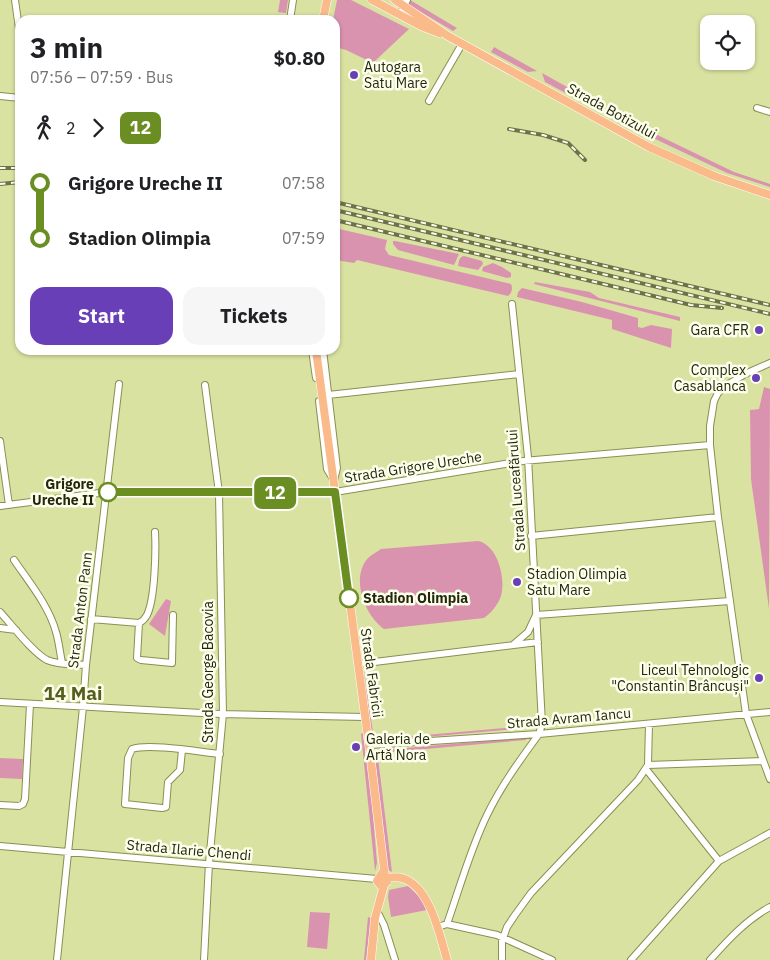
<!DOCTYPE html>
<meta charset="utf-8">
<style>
:root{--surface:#fff;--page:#f6f6f6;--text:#202124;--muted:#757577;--accent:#683fb7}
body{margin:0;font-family:"IBM Plex Sans",sans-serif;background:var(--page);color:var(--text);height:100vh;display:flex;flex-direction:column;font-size:19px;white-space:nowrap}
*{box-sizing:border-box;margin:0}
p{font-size:16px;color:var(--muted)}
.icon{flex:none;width:28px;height:28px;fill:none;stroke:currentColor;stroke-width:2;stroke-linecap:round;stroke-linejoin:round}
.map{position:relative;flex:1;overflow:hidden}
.panel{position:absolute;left:15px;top:15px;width:325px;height:340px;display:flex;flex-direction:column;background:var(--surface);border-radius:15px;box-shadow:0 1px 4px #0004}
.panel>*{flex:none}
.badge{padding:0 10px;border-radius:8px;font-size:18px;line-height:32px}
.controls{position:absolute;left:700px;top:15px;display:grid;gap:10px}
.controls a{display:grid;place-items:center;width:55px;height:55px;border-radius:10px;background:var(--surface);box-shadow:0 1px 4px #0004;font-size:25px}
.map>.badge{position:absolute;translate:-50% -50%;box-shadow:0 0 0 2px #fff}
.legs{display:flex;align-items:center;gap:8px;height:55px;padding:0 15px;font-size:16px}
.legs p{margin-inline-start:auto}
.summary{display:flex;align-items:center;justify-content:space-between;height:85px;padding:0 15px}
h1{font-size:28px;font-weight:700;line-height:38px}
.primary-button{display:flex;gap:10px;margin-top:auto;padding:10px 15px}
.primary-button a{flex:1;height:58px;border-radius:15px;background:var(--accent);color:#fff;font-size:20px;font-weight:700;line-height:58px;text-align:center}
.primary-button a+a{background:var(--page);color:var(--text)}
ul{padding:0 15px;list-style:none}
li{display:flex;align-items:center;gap:18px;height:55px;font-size:19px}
li i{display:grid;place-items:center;width:8px;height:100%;margin:0 6px;background:currentColor}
li i::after{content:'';width:12px;height:12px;margin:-6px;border:4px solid;border-radius:50%;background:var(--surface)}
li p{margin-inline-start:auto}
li:first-child i{background:linear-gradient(#0000 50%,currentColor 0)}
li:last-child i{background:linear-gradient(currentColor 50%,#0000 0)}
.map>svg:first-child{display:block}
.green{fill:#da93af}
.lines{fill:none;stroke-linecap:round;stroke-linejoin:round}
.minor-casing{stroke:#899052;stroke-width:8}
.major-casing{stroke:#fff;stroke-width:9}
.minor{stroke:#fff;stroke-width:6}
.major{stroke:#faba8a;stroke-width:8}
.rail-casing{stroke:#6e7248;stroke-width:4}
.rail{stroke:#fcffeb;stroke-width:2;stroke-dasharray:5.5;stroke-linecap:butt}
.line-1-casing{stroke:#fff;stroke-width:11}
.line-1{stroke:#6b8e23;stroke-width:8}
.poi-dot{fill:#683fb7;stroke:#fcffeb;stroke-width:2}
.stop-1-dot{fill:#fff;stroke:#6b8e23;stroke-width:2.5}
.labels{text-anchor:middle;stroke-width:5;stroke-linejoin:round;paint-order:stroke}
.poi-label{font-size:14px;fill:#25270d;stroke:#fcffeb;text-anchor:start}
.street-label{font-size:14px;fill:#25270d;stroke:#fcffeb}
.stop-label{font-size:14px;font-weight:bold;fill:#25270d;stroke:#fcffeb;text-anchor:end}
.district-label{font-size:19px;font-weight:bold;fill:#575d1d;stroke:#fcffeb}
</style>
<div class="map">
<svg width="770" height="960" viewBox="0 0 770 960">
<rect width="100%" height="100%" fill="#dae2a1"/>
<path class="green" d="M 280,0 L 288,0 L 286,13 L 278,12 Z
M 337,0 L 351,0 L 409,29 L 375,61 L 371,62 L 346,50 L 335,47 L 335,20 L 333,20 Z
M 410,0 L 457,28 L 453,31 L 404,2 Z
M 494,47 L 537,71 L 528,72 L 491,52 Z
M 542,73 L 603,107 L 597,110 L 545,82 Z
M 616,115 L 734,172 L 770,184 L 770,187 L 727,173 L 613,119 Z
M 335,228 L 387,240 L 385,249 L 389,255 L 511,284 C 513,288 512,293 508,296 L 357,260 L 354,263 L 335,260 Z
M 393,241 L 395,241 L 459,254 L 454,265 L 398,250 L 393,244 Z
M 464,256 L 482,261 L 483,264 L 478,270 L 458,266 C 459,261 459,257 464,256 Z
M 493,263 L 502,267 L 511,273 L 511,277 L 507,278 L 482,271 L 483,267 Z
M 535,282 L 590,292 L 599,298 L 680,317 L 680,321 L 534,284 Z
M 522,288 L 582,302 L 638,318 L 638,327 L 642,328 L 651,325 L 672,329 L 671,348 L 612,329 L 612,320 L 517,297 L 518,292 Z
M 764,387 L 770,389 L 769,609 L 751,479 L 750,410 L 759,409 Z
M 478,541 C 498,545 506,579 501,596 C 498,605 491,613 484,618 L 384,629 C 365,616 350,578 368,558 C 371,555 377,552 381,549 Z
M 166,599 L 171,601 L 165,636 L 149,624 Z
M 364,671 L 374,739 L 372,737 L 362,672 Z
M 526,726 L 526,728 L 381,741 L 380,739 Z
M 363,733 L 371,791 L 377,863 L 375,871 L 361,734 Z
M 522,738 L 526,738 L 526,740 L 381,753 L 382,750 Z
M 0,758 L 23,759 L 22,779 L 0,778 Z
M 376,758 L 378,758 L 392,872 L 388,870 L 386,863 L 375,759 Z
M 408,886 L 420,897 L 427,910 L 391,917 L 388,897 L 389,890 Z
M 310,912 L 330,913 L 327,949 L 307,947 Z
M 368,917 L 371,918 L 366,960 L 364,960 Z"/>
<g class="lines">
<defs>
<path id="minor" d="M 15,0 L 20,36
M 400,15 L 407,0
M 290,20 L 293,0
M 0,96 L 20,98
M 429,101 L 462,44
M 757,108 L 770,112
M 312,350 L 316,378
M 323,350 L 337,468 L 334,480
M 770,363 L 745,374 L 727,385 L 718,393 L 714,401 L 710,426 L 710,445 L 718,517 L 746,714 L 770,779
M 328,395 L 519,374
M 319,401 L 327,469 L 333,479
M 0,441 L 9,505
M 0,506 L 107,492 L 335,492 L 523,461 L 710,445
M 531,536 L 718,517
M 14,560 C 29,582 49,606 56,632 C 59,642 60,653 62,663
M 0,612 C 12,625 32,652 47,660 C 58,665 73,664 86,665
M 91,619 L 139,623 C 143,621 145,619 147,615 C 155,599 156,551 155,532
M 139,623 L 137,658 L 141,660 L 172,663 L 173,615
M 0,628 L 16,630
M 514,644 L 528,632 L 536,615 L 730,601
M 358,664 L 538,642
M 0,702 L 220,714 L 365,717
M 369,745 L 539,734 L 770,712
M 182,750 L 180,770 L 168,782 L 166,807 L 162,808 L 125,804 L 128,758 L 132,749 C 149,743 200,752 220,754
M 648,765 L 763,761
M 646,769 L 719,861
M 0,805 L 19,806 L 23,804 L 25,799 L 30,704
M 0,846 L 377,879
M 377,911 L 384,925 L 395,960
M 447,924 C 460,887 470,850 487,815 C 501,786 520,760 539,734 L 542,724 L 528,457 L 512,304
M 438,927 L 447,924 L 497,935 L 552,960
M 57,960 L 83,707 L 86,665 L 119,384
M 204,960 L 209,863 L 223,714 L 219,493 L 205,385
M 502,960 L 502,941 L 507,927 L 515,915 L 531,893 L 638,780 L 648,765 L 649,724
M 631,960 L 719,861 L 770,833
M 710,960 C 728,940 746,920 770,907"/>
<path id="major" d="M 372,0 L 421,26 L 439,33
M 395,0 L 448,36 L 649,147 L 714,176 L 770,195
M 323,20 L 327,0
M 316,350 L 369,745 L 385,877
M 384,870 L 377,881 L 381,886 L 387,882
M 386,878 C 391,878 397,876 402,878 C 430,886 440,936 447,960
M 371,960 L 375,918 L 384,885"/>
</defs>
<use href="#minor" class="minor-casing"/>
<use href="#major" class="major-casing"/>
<use href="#minor" class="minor"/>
<use href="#major" class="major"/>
<defs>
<path id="rail" d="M 509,129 L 543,135 L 568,143 L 585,160
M 0,168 L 20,168
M 0,184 L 20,182
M 335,202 L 770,305
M 335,210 L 770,314
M 335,220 L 691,305 L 722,308"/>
</defs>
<use href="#rail" class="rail-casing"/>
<use href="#rail" class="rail"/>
</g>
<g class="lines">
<defs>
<path id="line-1" d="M 108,492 L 335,492 L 349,598"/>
</defs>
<use href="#line-1" class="line-1-casing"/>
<use href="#line-1" class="line-1"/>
</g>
<g class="poi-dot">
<circle cx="354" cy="75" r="5"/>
<circle cx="759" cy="330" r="5"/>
<circle cx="756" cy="378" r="5"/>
<circle cx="517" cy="582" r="5"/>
<circle cx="759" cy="678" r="5"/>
<circle cx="356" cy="747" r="5"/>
</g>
<g class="stop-1-dot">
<circle cx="108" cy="492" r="9"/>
<circle cx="349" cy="598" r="9"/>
</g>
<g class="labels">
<g class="poi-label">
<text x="364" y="72">Autogara<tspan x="364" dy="16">Satu Mare</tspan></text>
<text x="749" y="335" text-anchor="end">Gara CFR</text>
<text x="746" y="375" text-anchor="end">Complex<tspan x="746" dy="16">Casablanca</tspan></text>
<text x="527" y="579">Stadion Olimpia<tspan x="527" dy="16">Satu Mare</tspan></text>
<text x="749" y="675" text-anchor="end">Liceul Tehnologic<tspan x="749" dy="16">"Constantin Brâncuși"</tspan></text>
<text x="366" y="744">Galeria de<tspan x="366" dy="16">Artă Nora</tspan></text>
</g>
<g class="street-label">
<text transform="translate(612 111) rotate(29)" y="5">Strada Botizului</text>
<text transform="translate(413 467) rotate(-9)" y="5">Strada Grigore Ureche</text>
<text transform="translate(516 490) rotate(-94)" y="5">Strada Luceafărului</text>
<text transform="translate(80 610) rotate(-83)" y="5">Strada Anton Pann</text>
<text transform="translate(208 672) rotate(-90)" y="5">Strada George Bacovia</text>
<text transform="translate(372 673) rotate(82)" y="5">Strada Fabricii</text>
<text transform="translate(569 718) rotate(-5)" y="5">Strada Avram Iancu</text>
<text transform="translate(189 850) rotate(5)" y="5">Strada Ilarie Chendi</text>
</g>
<g class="stop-label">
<text x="94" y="489">Grigore<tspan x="94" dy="16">Ureche II</tspan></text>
<text x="363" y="603" text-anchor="start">Stadion Olimpia</text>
</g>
<g class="district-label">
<text x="73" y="700">14 Mai</text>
</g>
</g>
</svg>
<div class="controls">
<a><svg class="icon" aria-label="locate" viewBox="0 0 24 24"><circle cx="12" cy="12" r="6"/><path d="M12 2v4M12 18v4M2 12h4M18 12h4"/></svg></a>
</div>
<b class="badge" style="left:275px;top:493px;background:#6b8e23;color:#fff">12</b>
<section class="panel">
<div class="summary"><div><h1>3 min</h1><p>07:56 – 07:59 · Bus</p></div><b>$0.80</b></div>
<div class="legs"><svg class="icon" aria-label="walk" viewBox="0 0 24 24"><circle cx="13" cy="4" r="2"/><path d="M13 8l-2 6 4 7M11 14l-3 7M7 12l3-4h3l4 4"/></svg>2<svg class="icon" aria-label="forward" viewBox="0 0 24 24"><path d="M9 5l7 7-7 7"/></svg><b class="badge" style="background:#6b8e23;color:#fff">12</b></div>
<ul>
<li><i style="color:#6b8e23"></i><b>Grigore Ureche II</b><p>07:58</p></li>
<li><i style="color:#6b8e23"></i><b>Stadion Olimpia</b><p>07:59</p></li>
</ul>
<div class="primary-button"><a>Start</a><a>Tickets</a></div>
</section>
</div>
